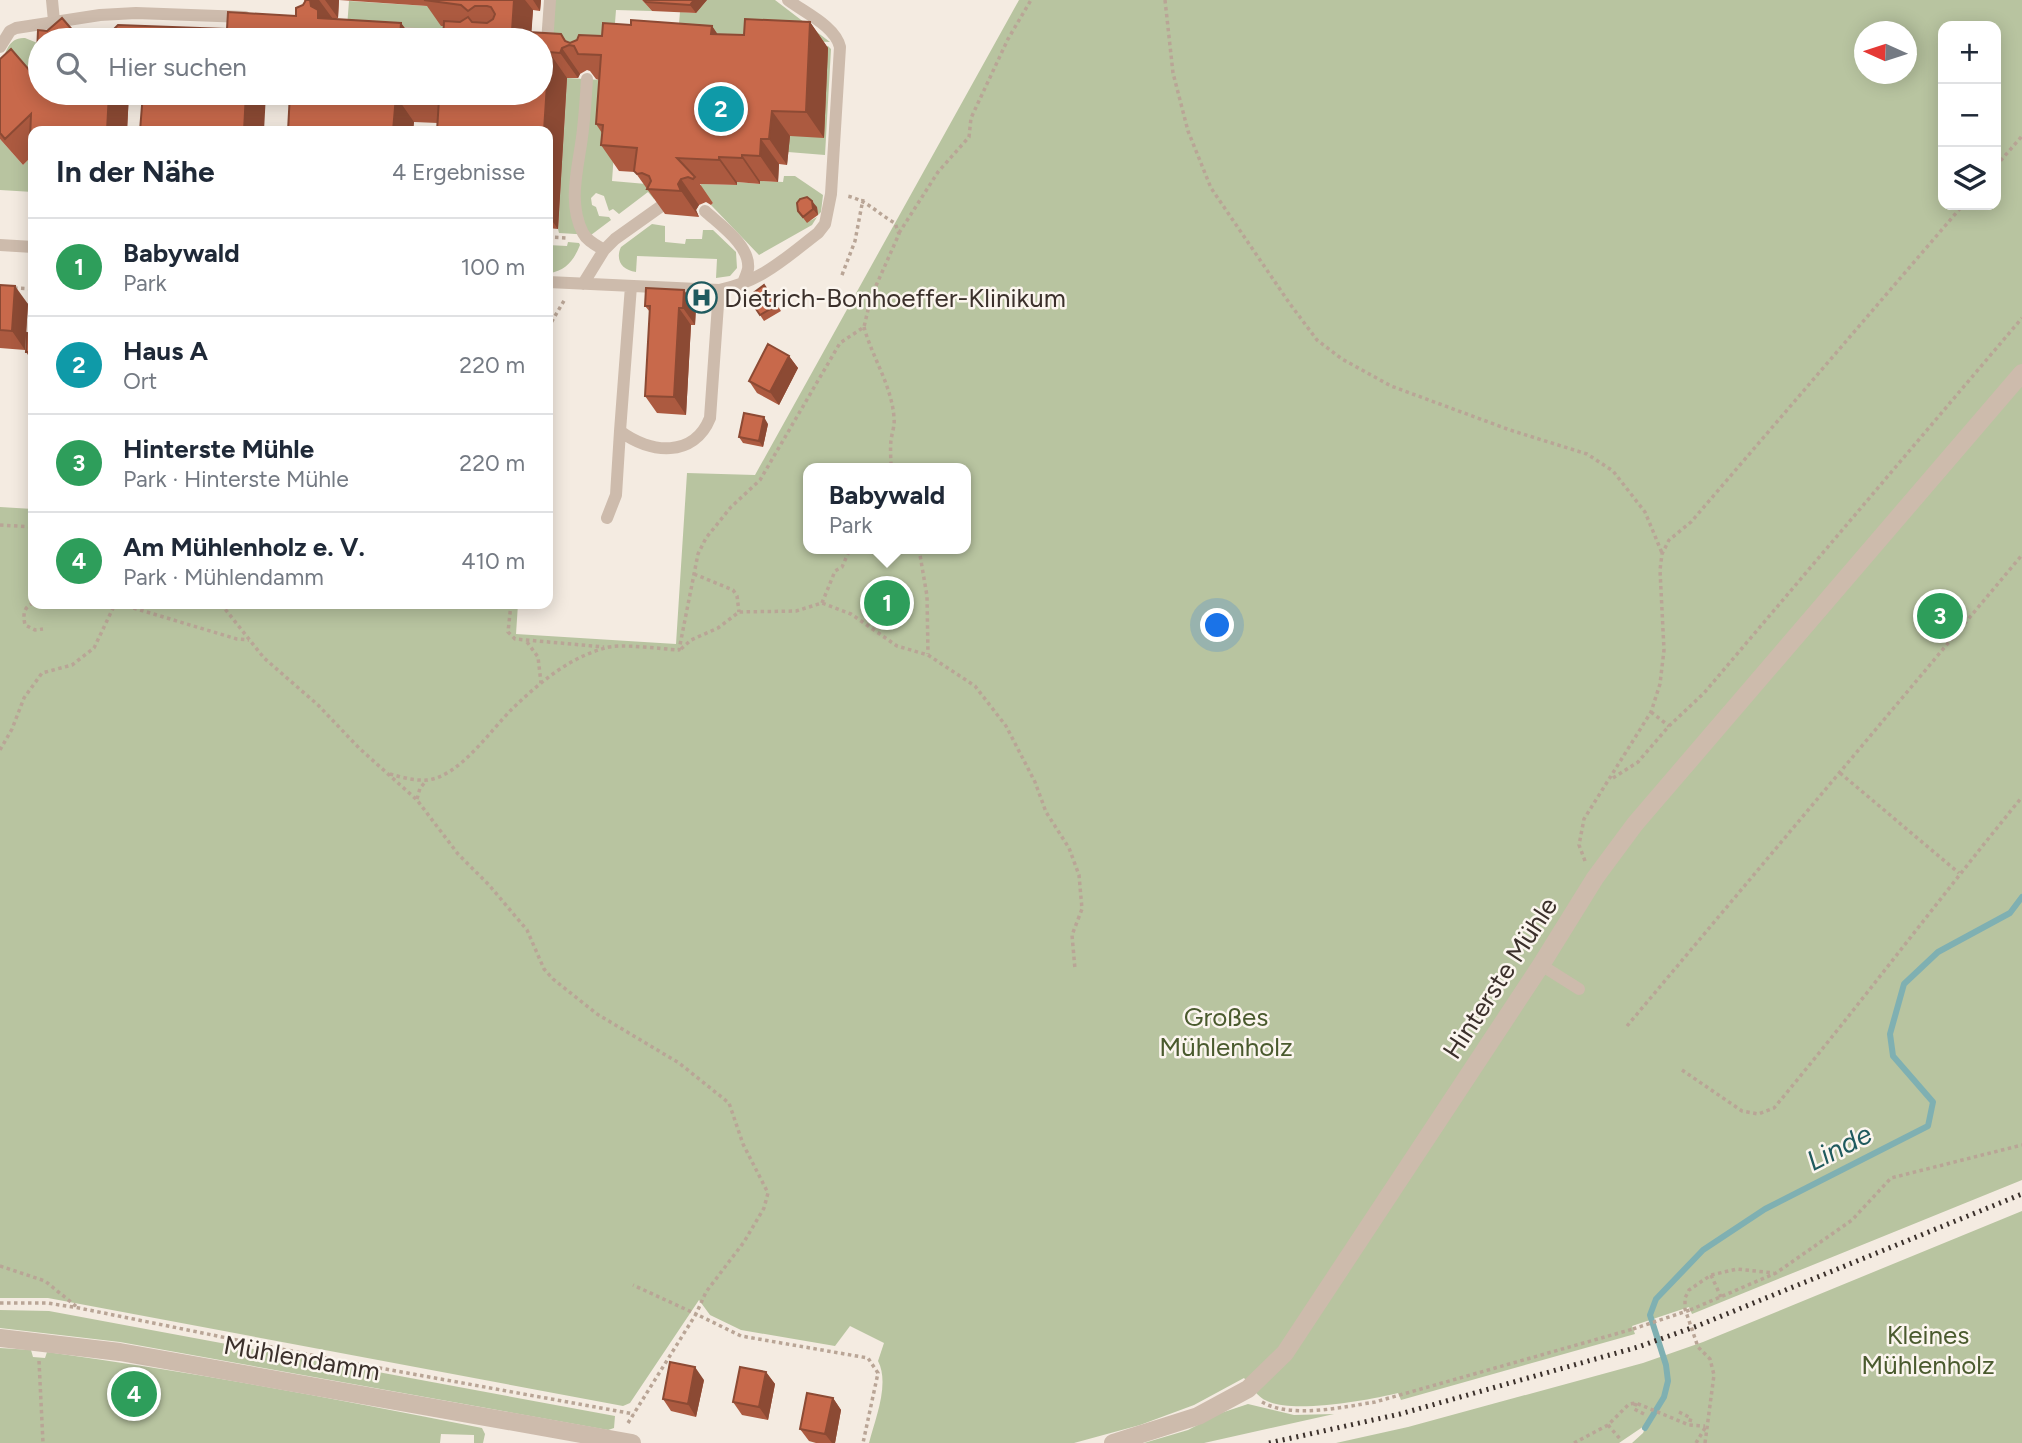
<!DOCTYPE html>
<html lang="de">
<head>
<meta charset="utf-8">
<style>
	:root { --surface:#fff; --page:#f2f2f3; --text:#1f2937; --muted:#747a83; --line:#e0e1e3; --accent:#1f5a5e }
	body { margin:0; font-family:Figtree,sans-serif; background:var(--page); color:var(--text) }
	.controls { position:absolute; right:21px; top:21px; display:grid; overflow:hidden; border-radius:14px; box-shadow:0 4px 18px #0003 }
	.controls button { width:63px; height:63px; display:grid; place-items:center; padding:0; border:0; border-bottom:2px solid var(--line); background:var(--surface); color:var(--text); font:35px sans-serif }
	.compass { position:absolute; left:1854px; top:21px; width:63px; height:63px; border-radius:50%; background:var(--surface); box-shadow:0 4px 18px #0003; rotate:273deg }
	.you { position:absolute; left:1218px; top:626px; width:24px; height:24px; margin:-18px; border:5px solid #fff; border-radius:50%; background:#1a73e8; box-shadow:0 0 0 10px #1a73e833 }
	.badge { display:grid; place-items:center; width:46px; height:46px; border-radius:50%; background:var(--accent); color:#fff; font-size:23px; font-weight:700 }
	.pin { position:absolute; translate:-50% -50%; border:4px solid #fff; box-shadow:0 2px 7px #0006 }
	.popup { position:absolute; left:803px; top:463px; width:168px; height:91px; box-sizing:border-box; display:grid; place-content:center; border-radius:14px; background:var(--surface); filter:drop-shadow(0 2px 5px #0005); font-size:23px; white-space:nowrap; color:var(--muted) }
	.popup b { font-size:26px; color:var(--text) }
	.popup::after { content:''; position:absolute; left:50%; top:100%; margin-left:-14px; border:14px solid transparent; border-top-color:var(--surface) }
	.list { margin:0; padding:0; list-style:none }
	h2 { display:flex; justify-content:space-between; align-items:center; height:91px; margin:0; padding:0 28px; font-size:30px }
	h2 small { font-size:23px; font-weight:400; color:var(--muted) }
	.list li { display:grid; grid-template-columns:46px 1fr auto; gap:21px; align-items:center; box-sizing:border-box; height:98px; padding:0 28px; border-top:2px solid var(--line) }
	.list b { display:block; font-size:26px; white-space:nowrap }
	.list p { margin:0; font-size:23px; white-space:nowrap; color:var(--muted) }
	.list em { font-size:23px; font-style:normal; color:var(--muted) }
	.icon { flex:none; width:38px; height:38px; fill:none; stroke:currentColor; stroke-width:2; stroke-linecap:round; stroke-linejoin:round }
	.map { position:relative; flex:none; width:2022px; height:1443px; overflow:hidden }
	.search { position:absolute; background:var(--surface); box-shadow:0 4px 18px #0003; left:28px; top:28px; width:525px; height:77px; display:flex; align-items:center; gap:18px; box-sizing:border-box; padding:0 24px; border-radius:38px; color:var(--muted); font-size:26px }
	.panel { position:absolute; background:var(--surface); box-shadow:0 4px 18px #0003; left:28px; top:126px; width:525px; height:483px; border-radius:14px }
	.map>svg:first-child { display:block }
</style>
</head>
<body>
<div class="map">
<svg width="2022" height="1443" viewBox="0 0 2022 1443">
	<rect width="100%" height="100%" fill="#f4ebe1"/>
	<path fill="#b8c4a0" fill-rule="evenodd" d="M554 0H642L652 11 616 10 612 61 541 40 551 34Z
		M707 0H775L830 42 807 41 677 48 680 12 696 13Z
		M1019 0H2022V1180L1692 1314 1689 1307 1632 1326 1635 1334 1401 1400 1398 1393C1370 1400 1292 1414 1267 1401 1257 1397 1251 1386 1244 1378L1194 1405 1140 1425 1074 1443H869C875 1419 890 1384 878 1361L884 1343 850 1326 835 1346 741 1330 710 1315 699 1300 630 1403 623 1406 48 1298H0V507L33 509V604H518L516 634 676 644 687 473 755 475ZM1943 26H1996V205H1943ZM1864 32H1906V74H1864ZM808 468H966V549H808Z
		M349 1 442 7 464 28 346 40Z
		M25 38 40 44V88L0 66C6 53 8 37 25 38Z
		M808 45 828 46 831 49 825 155 788 152 789 136Z
		M567 78 619 81 612 181 669 186 654 199 648 192 619 214 613 209 609 211 604 196 596 193 591 198 592 205 596 207 599 216 609 217 611 220 591 235 559 233 558 229Z
		M0 139 23 165 33 155V192L0 190Z
		M784 176H795L823 195 821 212 818 215 817 207 810 221 817 217 812 225 759 255 711 205 713 203 701 189V184L736 185 737 182 760 184V181L783 182Z
		M652 224 665 226V242L685 244 686 239H702L703 230H713L736 252 737 268 730 276 716 278 717 259 637 256 636 272C622 270 615 260 621 247Z
		M568 242 579 243 580 245C574 260 566 271 549 273L548 245 567 246Z
		M2022 1211V1443H1632L1643 1433 1647 1424 1619 1443H1336L1408 1427 1643 1363 1703 1342Z
		M0 1310 49 1311 615 1416 614 1428 608 1430 120 1342 0 1328Z
		M0 1348 31 1350 33 1357 45 1358 47 1352C193 1372 338 1399 482 1428L485 1434 483 1443H474V1435L441 1434 440 1443H0Z
		M1248 1404 1294 1415 1334 1414 1204 1443H1144L1188 1430 1221 1413Z"/>
	<g fill="none" stroke-linecap="round" stroke-linejoin="round">
		<path stroke="#7fb0b2" stroke-width="6" d="M1645 1428 1664 1397 1668 1381 1666 1365 1650 1315 1656 1299 1703 1250 1765 1209 1928 1126 1933 1102 1893 1056 1890 1034 1904 984 1938 952 2010 913 2022 897"/>
		<path stroke="#b9a596" stroke-width="3.5" stroke-dasharray="3.5 3.5" stroke-linecap="butt" d="M1165 0 1173 73 1188 131 1211 188 1290 304 1317 340 1342 359 1391 386 1510 430 1587 454 1613 471 1645 512 1662 553
			M1996 166 2022 136
			M899 233 938 172 969 137 971 118 1008 39 1031 0
			M548 237 567 238
			M842 275 855 241 863 199
			M14 288 33 289
			M864 327C872 357 892 386 894 418 895 425 892 433 891 440 890 449 891 459 891 468
			M548 328 565 299
			M0 525 33 527
			M919 549 927 596 928 654
			M694 574 733 590 737 596 739 612
			M33 603C23 608 23 615 25 625L35 630 43 629
			M822 603 835 571 842 567 850 549
			M120 604 237 639 249 640
			M221 604 264 658 318 705 359 748 417 800 458 854 489 885 527 930 544 969 553 979 597 1014 679 1063 729 1103 743 1144 768 1193 764 1208 744 1242 706 1292 696 1314 633 1285
			M511 604 508 632 515 639 604 647
			M527 642 538 657 541 683
			M681 649 691 640 718 628 739 612 796 611 822 603 851 614 897 646 928 655 975 686 1006 726 1035 782 1046 812 1069 848 1079 875 1082 909 1072 935 1075 969
			M1651 712 1669 726
			M0 750 12 729 24 698 42 673 72 665 94 648 115 604
			M1840 773 1959 873
			M390 774C401 777 414 781 427 780 459 777 490 731 512 709 538 684 568 658 605 648 620 643 661 649 679 650L698 554 706 538 731 507 760 480 840 343 864 327 871 297 899 234 895 223C878 214 867 200 847 196
			M1613 778 1638 762 1669 726 1704 693 2022 318
			M417 799 420 788 427 780
			M1585 861 1579 845 1584 819 1651 712 1660 684 1664 650 1660 570 1662 554 1669 540 1691 522 1963 205
			M1627 1026 2022 555
			M1682 1070 1742 1111 1758 1114 1774 1108C1859 1006 1938 900 2022 797
			M0 1266 45 1281 77 1307
			M1711 1275 1721 1297
			M0 1303H47L79 1308 341 1361 634 1414
			M1690 1310 1776 1273 1852 1220 1891 1178 2022 1145
			M39 1361 43 1443
			M1262 1402C1292 1419 1343 1407 1375 1402L1633 1329
			M1636 1403 1634 1409 1646 1415
			M1679 1412 1691 1418 1689 1425
			M628 1423 696 1314 741 1336 868 1358 878 1373 863 1443
			M1608 1425 1621 1440
			M1574 1443 1608 1425 1629 1404 1636 1403 1689 1425 1705 1426
			M1696 1443 1705 1428
			M1705 1443 1714 1375 1710 1359 1698 1347 1685 1309V1298L1689 1290 1711 1275 1737 1269 1774 1273"/>
		<path stroke="#cdbbac" stroke-width="12" d="M52 0 54 21
			M391 32 460 37
			M547 43 550 0
			M0 47 10 31 16 28 100 15 136 13 245 17
			M587 79C586 95 585 112 583 129 580 162 566 201 583 233 587 241 596 245 604 250
			M705 211C720 225 751 246 748 269 747 274 744 280 742 285
			M0 245 33 247
			M548 282 719 290C762 281 784 259 818 233L825 224 831 194 840 47C835 26 805 13 788 0
			M583 284 604 250 615 239 660 207
			M631 286 620 431C650 454 694 458 710 418L719 290
			M607 518 616 495 620 431
			M1541 965 1579 989"/>
		<path stroke="#cdbbac" stroke-width="18" d="M0 1338 120 1352 632 1443
			M1113 1443 1198 1416 1248 1389 1285 1353 1541 965 1595 878 1635 824 2022 373"/>
		<path stroke="#3b302b" stroke-width="5" stroke-dasharray="2 5" stroke-linecap="butt" d="M1269 1443 1400 1414 1638 1347 1697 1326 2022 1194"/>
		<path stroke="#b9a596" stroke-width="3.5" stroke-dasharray="3.5 3.5" stroke-linecap="butt" d="M1633 1329 1690 1310"/>
	</g>
	<path fill="#ac5a40" fill-rule="evenodd" d="M304 0H541L540 11 533 10 531 32 561 34 567 42 570 43 577 40 579 35 602 36 603 23 631 25V20L712 26 717 34 744 35 745 19 810 22 828 48 824 138 790 136 787 165 779 164 778 182 760 181V184L737 182V185L700 184 713 203 711 205 706 202 699 205 696 210 699 217 665 214 635 172 619 171 601 145 602 133 596 124 599 80 596 79 590 71 587 70 580 74 578 78H567L558 229 548 228V131H437L438 123 414 122 413 131H288L290 93H541V40H40V93H129L127 131H33V170L29 163V159L23 165 0 139V59L11 49 36 78 38 30 47 31 62 18 74 32 108 35 118 25 227 29 228 12 296 16V8L303 5 305 2ZM339 0 427 6 441 26H444L443 39 411 36 401 23 336 19 338 18Z
		M642 0H707L696 13 652 11Z
		M817 207 818 215 807 223 798 211Z
		M0 285 28 304 25 350 0 348Z
		M764 285 781 311 764 321 748 297Z
		M645 306 696 307 695 325H691L686 415 657 413 645 396 650 312Z
		M33 334V358H30L26 352Z
		M789 356 798 368 779 405 757 393 749 381Z
		M768 424 763 447 743 443 739 437Z
		M766 1372 775 1384 768 1420 742 1415 733 1402Z
		M704 1380 696 1417 671 1411 663 1399Z
		M833 1398 841 1410 835 1443H816L809 1441 800 1429Z"/>
	<path fill="#8c4a34" d="M310 0H319L333 19 318 18 311 6Z
		M325 0H339L338 18Z
		M514 0H525L533 10 531 40 512 31Z
		M533 0H541L540 11Z
		M694 0H707L696 13 690 5Z
		M810 22 828 48 824 138 806 112Z
		M401 23 413 40 400 36Z
		M712 26 730 52 711 34Z
		M562 48 580 74 578 78 560 53Z
		M549 52 567 78 558 229 548 215V131H544Z
		M109 93H129L127 131H107Z
		M246 93H266L264 131H244Z
		M396 96 414 122 413 131H393Z
		M772 111 790 136 787 165 769 139Z
		M761 139 779 164 778 182 760 156Z
		M742 155 760 181V184L742 158Z
		M719 157 737 182V185L719 160Z
		M681 179 699 205 696 210 699 217 681 191 678 184Z
		M812 201 817 207 818 215 813 209Z
		M15 286 28 304 25 350 12 331Z
		M684 290 696 307 695 325 683 308Z
		M679 308 691 325 686 415 674 397Z
		M789 356 798 368 779 405 770 392Z
		M764 417 768 424 763 447 759 441Z
		M695 1367 704 1380 696 1417 688 1404Z
		M766 1372 775 1384 768 1420 759 1407Z
		M833 1398 841 1410 835 1443H832L825 1434Z"/>
	<path fill="#c8694b" stroke="#8c4a34" stroke-width="2" d="M306 0H310L311 6 318 10V18L401 23 400 36 443 39 444 21 460 22 468 17 472 22 487 23 493 19 495 14 491 7 487 6H475L468 11 461 5 424 0H514L512 31 561 34 565 41 570 43 577 40 579 35 602 36 603 23 631 25V20L712 26 711 34 744 35 745 19 810 22 806 112 772 111 769 139H761L760 156 742 155V158L719 157V160L677 158 695 177 693 179 688 177 681 179 678 184 681 191 647 189 651 181 649 176 642 173 637 174 634 171 637 148 601 145 603 125 596 124 601 55 578 54 574 46 569 45 562 48 560 53 549 52 544 131H437L439 99 396 96 393 131H288L290 93H541V40H146V37L142 40H40V93H109L107 131H33V163H29L31 114 5 139 0 133V59L11 49 36 78 38 30 47 31 62 18 74 32 108 35 118 25 227 29 228 12 296 16V8L303 5Z
		M644 0H694L690 5 646 2Z
		M143 93H246L244 131H140Z
		M807 197 812 201 813 209 803 217 798 211 797 203 800 199Z
		M0 285 15 286 12 331 0 330Z
		M764 285 777 305 760 315 748 297Z
		M646 288 684 290 683 308H679L674 397 645 396 650 306H645Z
		M27 333 33 334V352H26Z
		M768 344 789 356 770 392 749 381Z
		M744 413 764 417 759 441 739 437Z
		M670 1362 695 1367 688 1404 663 1399Z
		M740 1367 766 1372 759 1407 733 1402Z
		M807 1393 833 1398 825 1434 800 1429Z"/>
	<defs>
		<symbol id="hospital-ring" viewBox="-11 -11 22 22"><circle r="9.5" fill="#fbf5ee" stroke="#1f5a5e" stroke-width="1.5"/><path d="M-5-5h3v3.5h4V-5h3V5h-3V1.5h-4V5h-3Z" fill="#1f5a5e"/></symbol>
	</defs>
	<g fill-rule="evenodd">
		<use href="#hospital-ring" x="684" y="280" width="35" height="35"/>
	</g>
	<g text-anchor="middle" stroke-width="5" stroke-linejoin="round" paint-order="stroke">
		<g font-size="26" fill="#3b302b" stroke="#fbf5ee" text-anchor="start">
			<text x="724" y="307">Dietrich-Bonhoeffer-Klinikum</text>
		</g>
		<g font-size="26" fill="#3b302b" stroke="#fbf5ee">
			<text transform="translate(1500 978) rotate(-57)" y="9">Hinterste Mühle</text>
			<text transform="translate(302 1358) rotate(10)" y="9">Mühlendamm</text>
		</g>
		<g font-size="26" fill="#4a5a2e" stroke="#fbf5ee">
			<text x="1226" y="1026">Großes<tspan x="1226" dy="30">Mühlenholz</tspan></text>
			<text x="1928" y="1344">Kleines<tspan x="1928" dy="30">Mühlenholz</tspan></text>
		</g>
		<g font-size="28" font-style="italic" fill="#1f5a5e" stroke="#fbf5ee">
			<text transform="translate(1839 1147) rotate(-27)" y="10">Linde</text>
		</g>
	</g>
</svg>
<div class="controls">
<button>+</button>
<button>−</button>
<button><svg class="icon" aria-label="layers" viewBox="0 0 24 24"><path d="M12 4l9 5-9 5-9-5zM3 14l9 5 9-5"/></svg></button>
</div>
<svg class="compass" viewBox="-18 -18 36 36"><path d="M0-13l5 13h-10z" fill="#e53935"/><path d="M0 13l5-13h-10z" fill="#747a83"/></svg>
<div class="you"></div>
<div class="pin badge" style="left:887px;top:603px;background:#2e9e5b">1</div>
<div class="popup"><b>Babywald</b>Park</div>
<div class="pin badge" style="left:721px;top:109px;background:#0f9aa8">2</div>
<div class="pin badge" style="left:1940px;top:616px;background:#2e9e5b">3</div>
<div class="pin badge" style="left:134px;top:1394px;background:#2e9e5b">4</div>
<div class="search"><svg class="icon" aria-label="search" viewBox="0 0 24 24"><circle cx="10" cy="10" r="6"/><path d="M15 15l6 6"/></svg>Hier suchen</div>
<section class="panel">
<h2>In der Nähe<small>4 Ergebnisse</small></h2>
<ul class="list">
<li><span class="badge" style="background:#2e9e5b">1</span><div><b>Babywald</b><p>Park</p></div><em>100 m</em></li>
<li><span class="badge" style="background:#0f9aa8">2</span><div><b>Haus A</b><p>Ort</p></div><em>220 m</em></li>
<li><span class="badge" style="background:#2e9e5b">3</span><div><b>Hinterste Mühle</b><p>Park · Hinterste Mühle</p></div><em>220 m</em></li>
<li><span class="badge" style="background:#2e9e5b">4</span><div><b>Am Mühlenholz e. V.</b><p>Park · Mühlendamm</p></div><em>410 m</em></li>
</ul>
</section>
</div>
</body>
</html>
